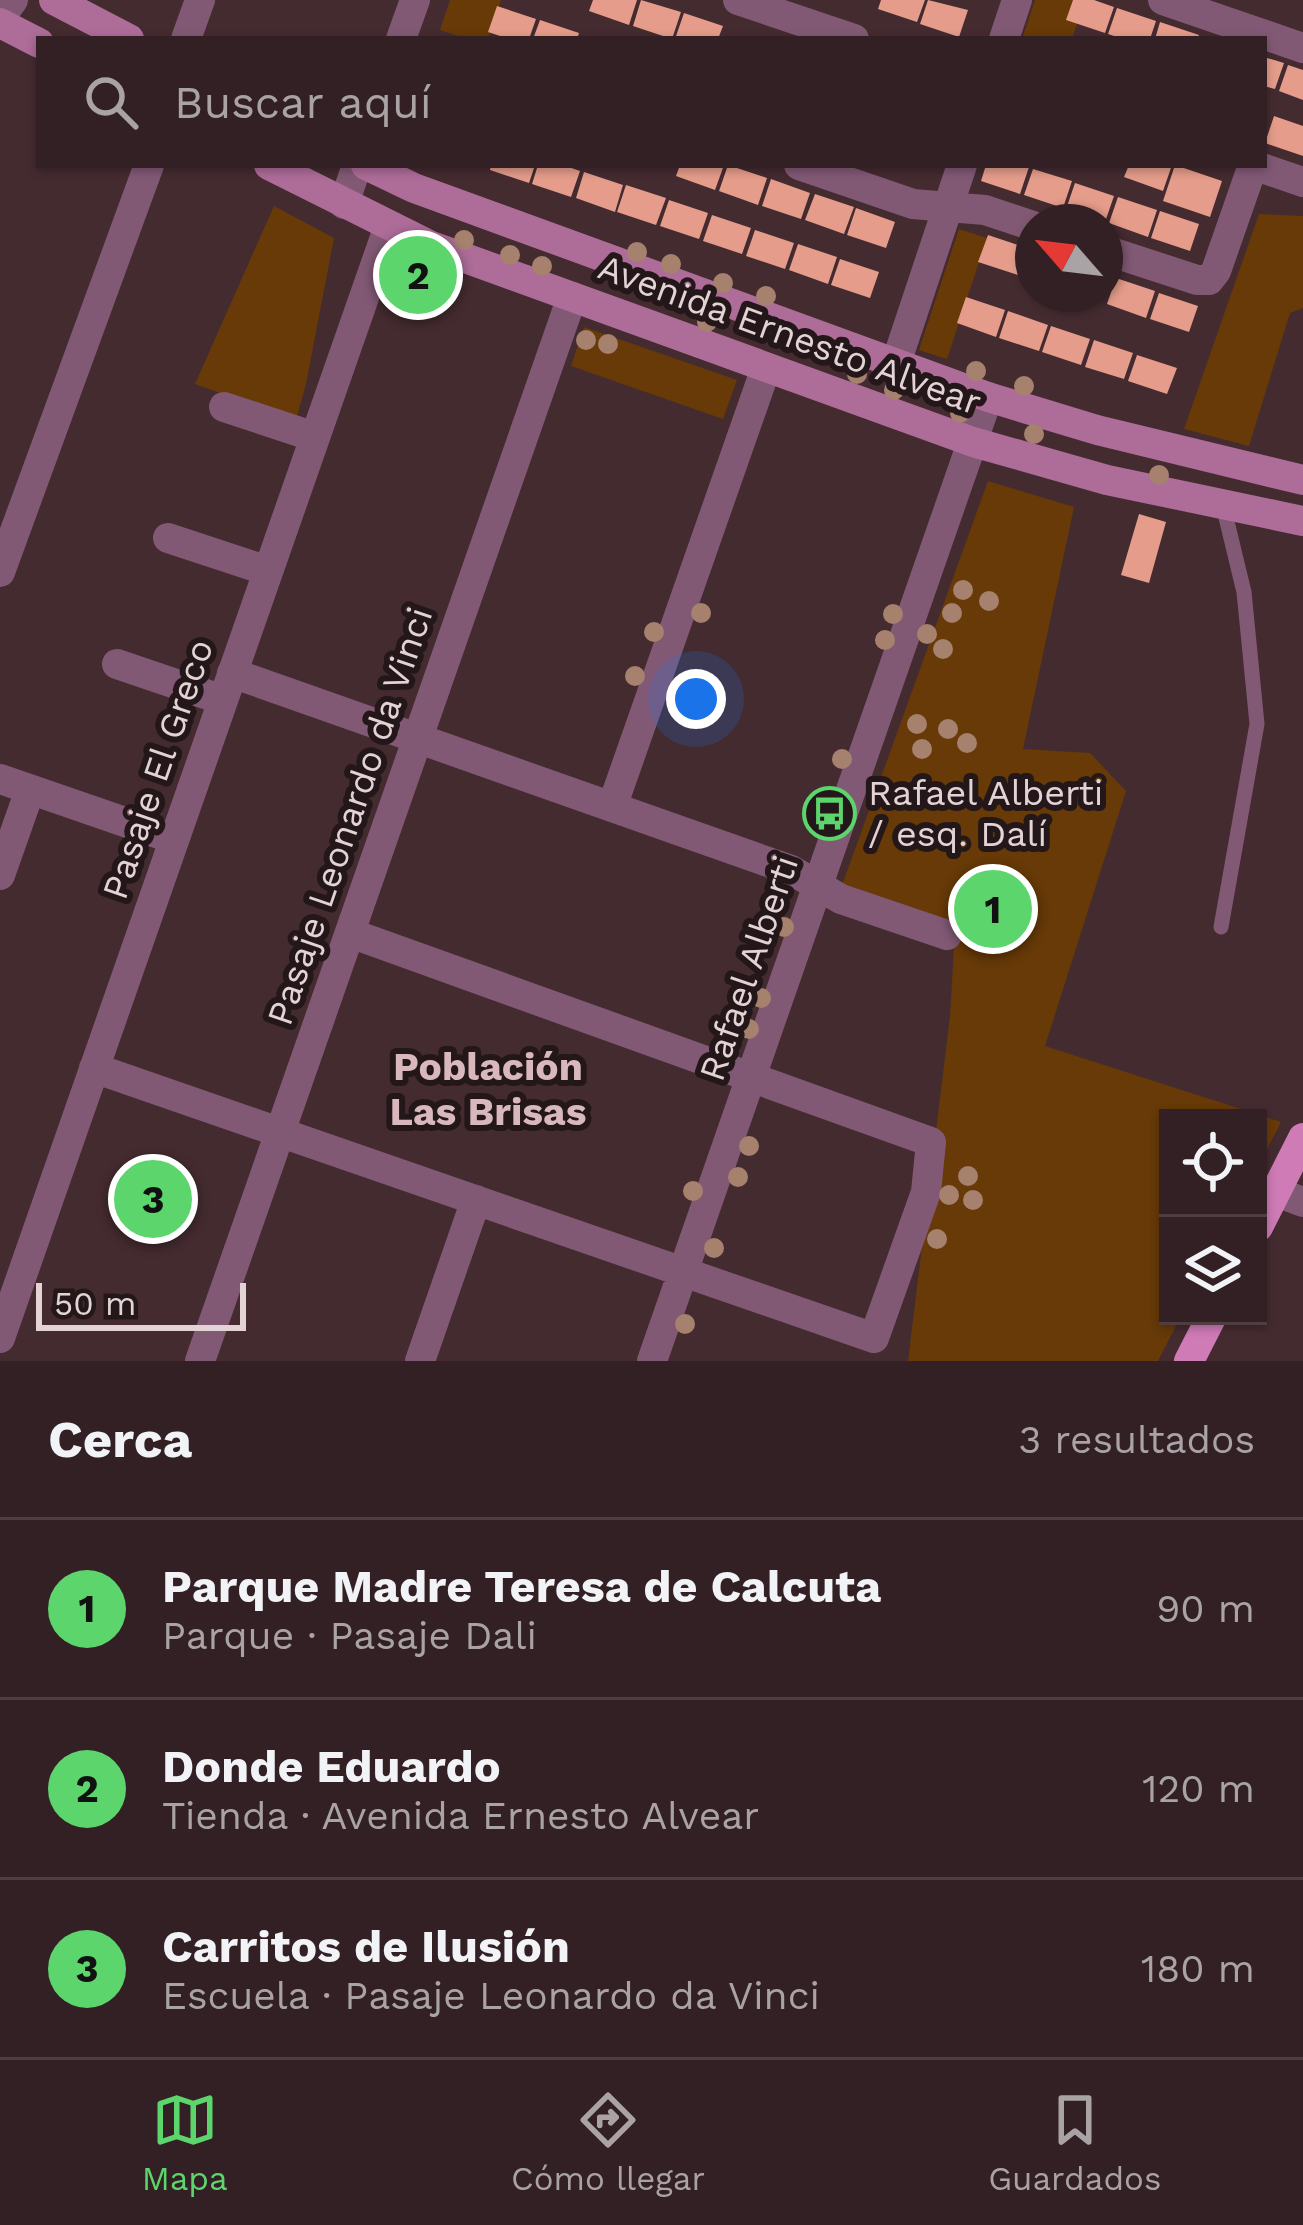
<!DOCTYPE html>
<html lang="es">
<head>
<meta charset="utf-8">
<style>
	:root { --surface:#332024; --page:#3b282c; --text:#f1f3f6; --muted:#a9a3a6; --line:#4e3e41; --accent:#5dd56d }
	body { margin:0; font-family:"Work Sans",sans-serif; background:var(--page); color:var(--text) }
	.controls { position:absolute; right:36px; bottom:36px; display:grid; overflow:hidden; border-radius:0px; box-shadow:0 3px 9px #0004 }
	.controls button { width:108px; height:108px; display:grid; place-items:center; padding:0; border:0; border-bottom:3px solid var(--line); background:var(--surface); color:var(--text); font:60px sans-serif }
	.compass { position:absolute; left:1015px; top:204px; width:108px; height:108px; border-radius:50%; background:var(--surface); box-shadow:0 3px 9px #0004; rotate:298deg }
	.scale { position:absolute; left:36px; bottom:30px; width:210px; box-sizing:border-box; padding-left:12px; border:6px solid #e3d3d5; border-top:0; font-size:33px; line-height:42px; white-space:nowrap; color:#e3d3d5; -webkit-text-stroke:9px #231719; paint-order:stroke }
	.you { position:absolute; left:696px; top:699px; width:42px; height:42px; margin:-30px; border:9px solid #fff; border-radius:50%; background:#1a73e8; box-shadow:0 0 0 18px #1a73e833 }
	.badge { display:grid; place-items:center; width:78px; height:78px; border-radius:50%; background:var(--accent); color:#111; font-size:39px; font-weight:700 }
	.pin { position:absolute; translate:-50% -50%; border:6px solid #fff; box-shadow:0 3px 12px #0006 }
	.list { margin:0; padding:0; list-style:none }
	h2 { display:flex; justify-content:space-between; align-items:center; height:156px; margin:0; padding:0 48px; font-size:51px }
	h2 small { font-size:39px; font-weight:400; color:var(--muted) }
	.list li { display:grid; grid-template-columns:78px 1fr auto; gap:36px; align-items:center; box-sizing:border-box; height:180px; padding:0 48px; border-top:3px solid var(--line) }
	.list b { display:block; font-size:45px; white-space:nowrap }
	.list p { margin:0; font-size:39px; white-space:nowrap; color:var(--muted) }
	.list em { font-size:39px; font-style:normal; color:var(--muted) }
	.icon { flex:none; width:66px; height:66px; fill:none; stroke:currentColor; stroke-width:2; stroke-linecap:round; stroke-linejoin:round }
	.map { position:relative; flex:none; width:1303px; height:1361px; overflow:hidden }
	.search { position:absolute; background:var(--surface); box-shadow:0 3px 9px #0004; left:36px; right:36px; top:36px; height:132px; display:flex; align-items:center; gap:30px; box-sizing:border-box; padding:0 42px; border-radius:0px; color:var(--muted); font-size:45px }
	.sheet { height:696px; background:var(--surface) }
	nav { display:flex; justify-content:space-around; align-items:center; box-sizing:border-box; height:168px; border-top:3px solid var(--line); background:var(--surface); font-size:33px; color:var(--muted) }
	nav a { display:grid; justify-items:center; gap:6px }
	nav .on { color:var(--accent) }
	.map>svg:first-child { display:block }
</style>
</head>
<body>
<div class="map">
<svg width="1303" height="1361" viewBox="0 0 1303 1361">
	<rect width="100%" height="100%" fill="#442b30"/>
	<path fill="#673a07" d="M450 0H501L488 39H467L440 30Z
		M1035 0H1085L1072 39H1022Z
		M274 206 334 238 306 384 296 420 195 384Z
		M1259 214 1303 216V308L1290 313 1249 446 1184 429Z
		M959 229 987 238 947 359 919 350Z
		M584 327 737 380 723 419 571 366Z
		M988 481 1074 507 1023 749 1090 753 1126 791 1045 1046 1281 1122 1258 1167V1118H1168V1316H1181L1158 1361H908L950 1016 955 930 841 888Z"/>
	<path fill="#e59c8a" d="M593 0H637L629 25 589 11Z
		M641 0 681 12 672 39 633 26Z
		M881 0H925L917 22 878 9Z
		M928 0 968 10 959 37 920 24Z
		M1073 0H1094L1114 7 1105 33 1066 20Z
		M497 6 536 19 529 39H509L488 32Z
		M1117 8 1156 21 1150 39H1123L1108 34Z
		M684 13 723 26 718 39H675Z
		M540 20 579 33 577 39H533Z
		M1160 22 1199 35 1198 39H1155Z
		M1264 57 1284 63 1275 89 1264 86Z
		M1288 65 1303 70V100L1279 91Z
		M1274 116 1303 126V156L1265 143Z
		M491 165H535L529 183 490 170Z
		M538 165H563L580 171 571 197 532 184Z
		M680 165H724L715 190 676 176Z
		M728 165 767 178 758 205 719 191Z
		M986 165 1029 167 1020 194 981 181Z
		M1129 165H1172L1163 191 1124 177Z
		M1175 165 1222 181 1210 217 1163 201Z
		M1033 169 1072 181 1063 208 1024 195Z
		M584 172 623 185 615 212 576 198Z
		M771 179 810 193 801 219 762 206Z
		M1075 183 1114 196 1105 222 1066 209Z
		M626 185 666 198 656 225 617 212Z
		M815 194 854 207 844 234 805 220Z
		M1118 197 1157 210 1148 237 1109 223Z
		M669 200 708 213 699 239 660 226Z
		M856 208 895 222 886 248 847 235Z
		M1160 211 1199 224 1190 251 1151 238Z
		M712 215 751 228 742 254 703 241Z
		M755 230 794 243 785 269 746 256Z
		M988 235 1027 248 1018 275 978 262Z
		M798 244 837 257 828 284 789 270Z
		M840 259 879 272 870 298 831 285Z
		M1116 278 1155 291 1146 318 1107 304Z
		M1159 293 1198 306 1189 332 1150 319Z
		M966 297 1005 310 996 337 957 323Z
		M1008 311 1048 325 1039 351 999 338Z
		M1051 326 1090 339 1081 365 1042 352Z
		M1094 340 1133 353 1124 379 1085 367Z
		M1137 355 1177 368 1167 394 1128 381Z
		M1139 514 1166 522 1149 583 1121 575Z"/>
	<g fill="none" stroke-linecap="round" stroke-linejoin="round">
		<path stroke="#825975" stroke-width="15" d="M1221 927 1257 724 1244 592 1223 505"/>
		<path stroke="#825975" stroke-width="30" d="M738 0 854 39
			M1163 0 1303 48
			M0 18 13 0
			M186 39 200 0
			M401 39 415 0
			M1004 39 1017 0
			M799 165 913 204 985 210 1033 226
			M344 204 357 165
			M1105 250 1197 280H1209L1216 271 1253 165 1303 182
			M896 363 962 165
			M224 407 315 437
			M168 538 268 571
			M0 572 149 165
			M117 664 223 700
			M232 673 791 870 841 899 947 935
			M0 779 174 839
			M612 807 766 368
			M0 875 30 790
			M94 1068 874 1338 926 1192 931 1142 350 933
			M1276 1192 1303 1202
			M0 1338 389 226
			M200 1361 572 297
			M420 1361 476 1200
			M652 1361 988 397"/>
		<path stroke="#ae6c99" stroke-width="30" d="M54 0 129 39
			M0 23 39 43
			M269 165 429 245 973 442 1107 480 1303 521
			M366 165 414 188 988 397 1097 430 1303 480"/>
		<path stroke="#cf7bb6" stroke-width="30" d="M1258 1227 1303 1138
			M1189 1361 1212 1316"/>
	</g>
	<g fill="#a5816e">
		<circle cx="464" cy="240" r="10"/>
		<circle cx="637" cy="252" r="10"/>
		<circle cx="510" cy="255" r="10"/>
		<circle cx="671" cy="264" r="10"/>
		<circle cx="542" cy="266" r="10"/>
		<circle cx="723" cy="283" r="10"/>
		<circle cx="766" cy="296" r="10"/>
		<circle cx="707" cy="322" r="10"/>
		<circle cx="586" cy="340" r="10"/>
		<circle cx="608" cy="344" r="10"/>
		<circle cx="976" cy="371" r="10"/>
		<circle cx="857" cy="374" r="10"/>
		<circle cx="1024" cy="386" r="10"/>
		<circle cx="894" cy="390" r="10"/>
		<circle cx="960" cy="413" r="10"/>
		<circle cx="1034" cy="434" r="10"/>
		<circle cx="1159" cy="475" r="10"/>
		<circle cx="963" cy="590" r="10"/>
		<circle cx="989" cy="601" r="10"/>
		<circle cx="701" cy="613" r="10"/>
		<circle cx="952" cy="613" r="10"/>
		<circle cx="893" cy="614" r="10"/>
		<circle cx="654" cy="632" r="10"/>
		<circle cx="927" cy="634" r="10"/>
		<circle cx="885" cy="640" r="10"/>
		<circle cx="943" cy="649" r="10"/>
		<circle cx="635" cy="676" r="10"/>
		<circle cx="917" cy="724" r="10"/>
		<circle cx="948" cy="729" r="10"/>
		<circle cx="967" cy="743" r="10"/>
		<circle cx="922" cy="749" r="10"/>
		<circle cx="842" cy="759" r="10"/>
		<circle cx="784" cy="927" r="10"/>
		<circle cx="761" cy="998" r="10"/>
		<circle cx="749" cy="1029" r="10"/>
		<circle cx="749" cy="1146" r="10"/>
		<circle cx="968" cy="1176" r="10"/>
		<circle cx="738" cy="1177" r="10"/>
		<circle cx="693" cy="1191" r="10"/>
		<circle cx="949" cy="1195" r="10"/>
		<circle cx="973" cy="1200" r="10"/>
		<circle cx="937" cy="1239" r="10"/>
		<circle cx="714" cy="1248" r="10"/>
		<circle cx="685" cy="1324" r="10"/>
	</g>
	<defs>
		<symbol id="bus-ring" viewBox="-11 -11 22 22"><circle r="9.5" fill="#231719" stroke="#5dd56d" stroke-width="1.5"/><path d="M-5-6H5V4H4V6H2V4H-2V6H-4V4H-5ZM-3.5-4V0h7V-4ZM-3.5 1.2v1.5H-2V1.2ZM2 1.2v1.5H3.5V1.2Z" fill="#5dd56d"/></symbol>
	</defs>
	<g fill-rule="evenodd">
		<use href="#bus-ring" x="800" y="784" width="59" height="59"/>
	</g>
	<g text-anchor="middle" stroke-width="12" stroke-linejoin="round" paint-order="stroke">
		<g font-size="36" fill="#e3d3d5" stroke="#231719">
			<text transform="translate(790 334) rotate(20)" y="13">Avenida Ernesto Alvear</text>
			<text transform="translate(157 769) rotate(-71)" y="13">Pasaje El Greco</text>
			<text transform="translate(349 816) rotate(-71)" y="13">Pasaje Leonardo da Vinci</text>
			<text transform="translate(748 968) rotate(-71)" y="13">Rafael Alberti</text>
		</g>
		<g font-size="36" fill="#e3d3d5" stroke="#231719" text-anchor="start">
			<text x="868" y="805">Rafael Alberti<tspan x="868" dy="41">/ esq. Dalí</tspan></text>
		</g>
		<g font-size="39" font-weight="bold" fill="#d8b8bd" stroke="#231719">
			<text x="488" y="1080">Población<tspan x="488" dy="45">Las Brisas</tspan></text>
		</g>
	</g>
</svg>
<div class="controls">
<button><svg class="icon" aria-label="locate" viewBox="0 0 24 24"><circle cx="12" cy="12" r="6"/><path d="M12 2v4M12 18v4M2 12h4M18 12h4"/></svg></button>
<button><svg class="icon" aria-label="layers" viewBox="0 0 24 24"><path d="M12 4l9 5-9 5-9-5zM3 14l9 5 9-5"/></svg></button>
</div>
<svg class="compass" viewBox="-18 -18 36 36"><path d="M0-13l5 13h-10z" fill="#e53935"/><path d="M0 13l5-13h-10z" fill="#a9a3a6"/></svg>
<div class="scale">50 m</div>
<div class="you"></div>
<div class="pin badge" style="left:993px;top:909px">1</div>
<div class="pin badge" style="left:418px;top:275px">2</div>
<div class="pin badge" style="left:153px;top:1199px">3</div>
<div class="search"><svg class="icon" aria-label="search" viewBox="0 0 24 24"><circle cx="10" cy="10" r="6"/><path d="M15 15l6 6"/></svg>Buscar aquí</div>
</div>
<section class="sheet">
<h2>Cerca<small>3 resultados</small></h2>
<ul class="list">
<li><span class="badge">1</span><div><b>Parque Madre Teresa de Calcuta</b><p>Parque · Pasaje Dali</p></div><em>90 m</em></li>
<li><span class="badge">2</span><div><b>Donde Eduardo</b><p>Tienda · Avenida Ernesto Alvear</p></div><em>120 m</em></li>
<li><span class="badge">3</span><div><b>Carritos de Ilusión</b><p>Escuela · Pasaje Leonardo da Vinci</p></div><em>180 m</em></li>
</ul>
</section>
<nav>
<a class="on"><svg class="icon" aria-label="map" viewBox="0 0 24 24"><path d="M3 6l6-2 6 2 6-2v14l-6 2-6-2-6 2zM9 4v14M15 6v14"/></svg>Mapa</a>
<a><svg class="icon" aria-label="directions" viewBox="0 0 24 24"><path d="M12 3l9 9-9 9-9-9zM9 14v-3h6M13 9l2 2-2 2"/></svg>Cómo llegar</a>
<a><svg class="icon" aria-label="saved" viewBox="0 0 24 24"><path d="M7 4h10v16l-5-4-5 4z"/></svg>Guardados</a>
</nav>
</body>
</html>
